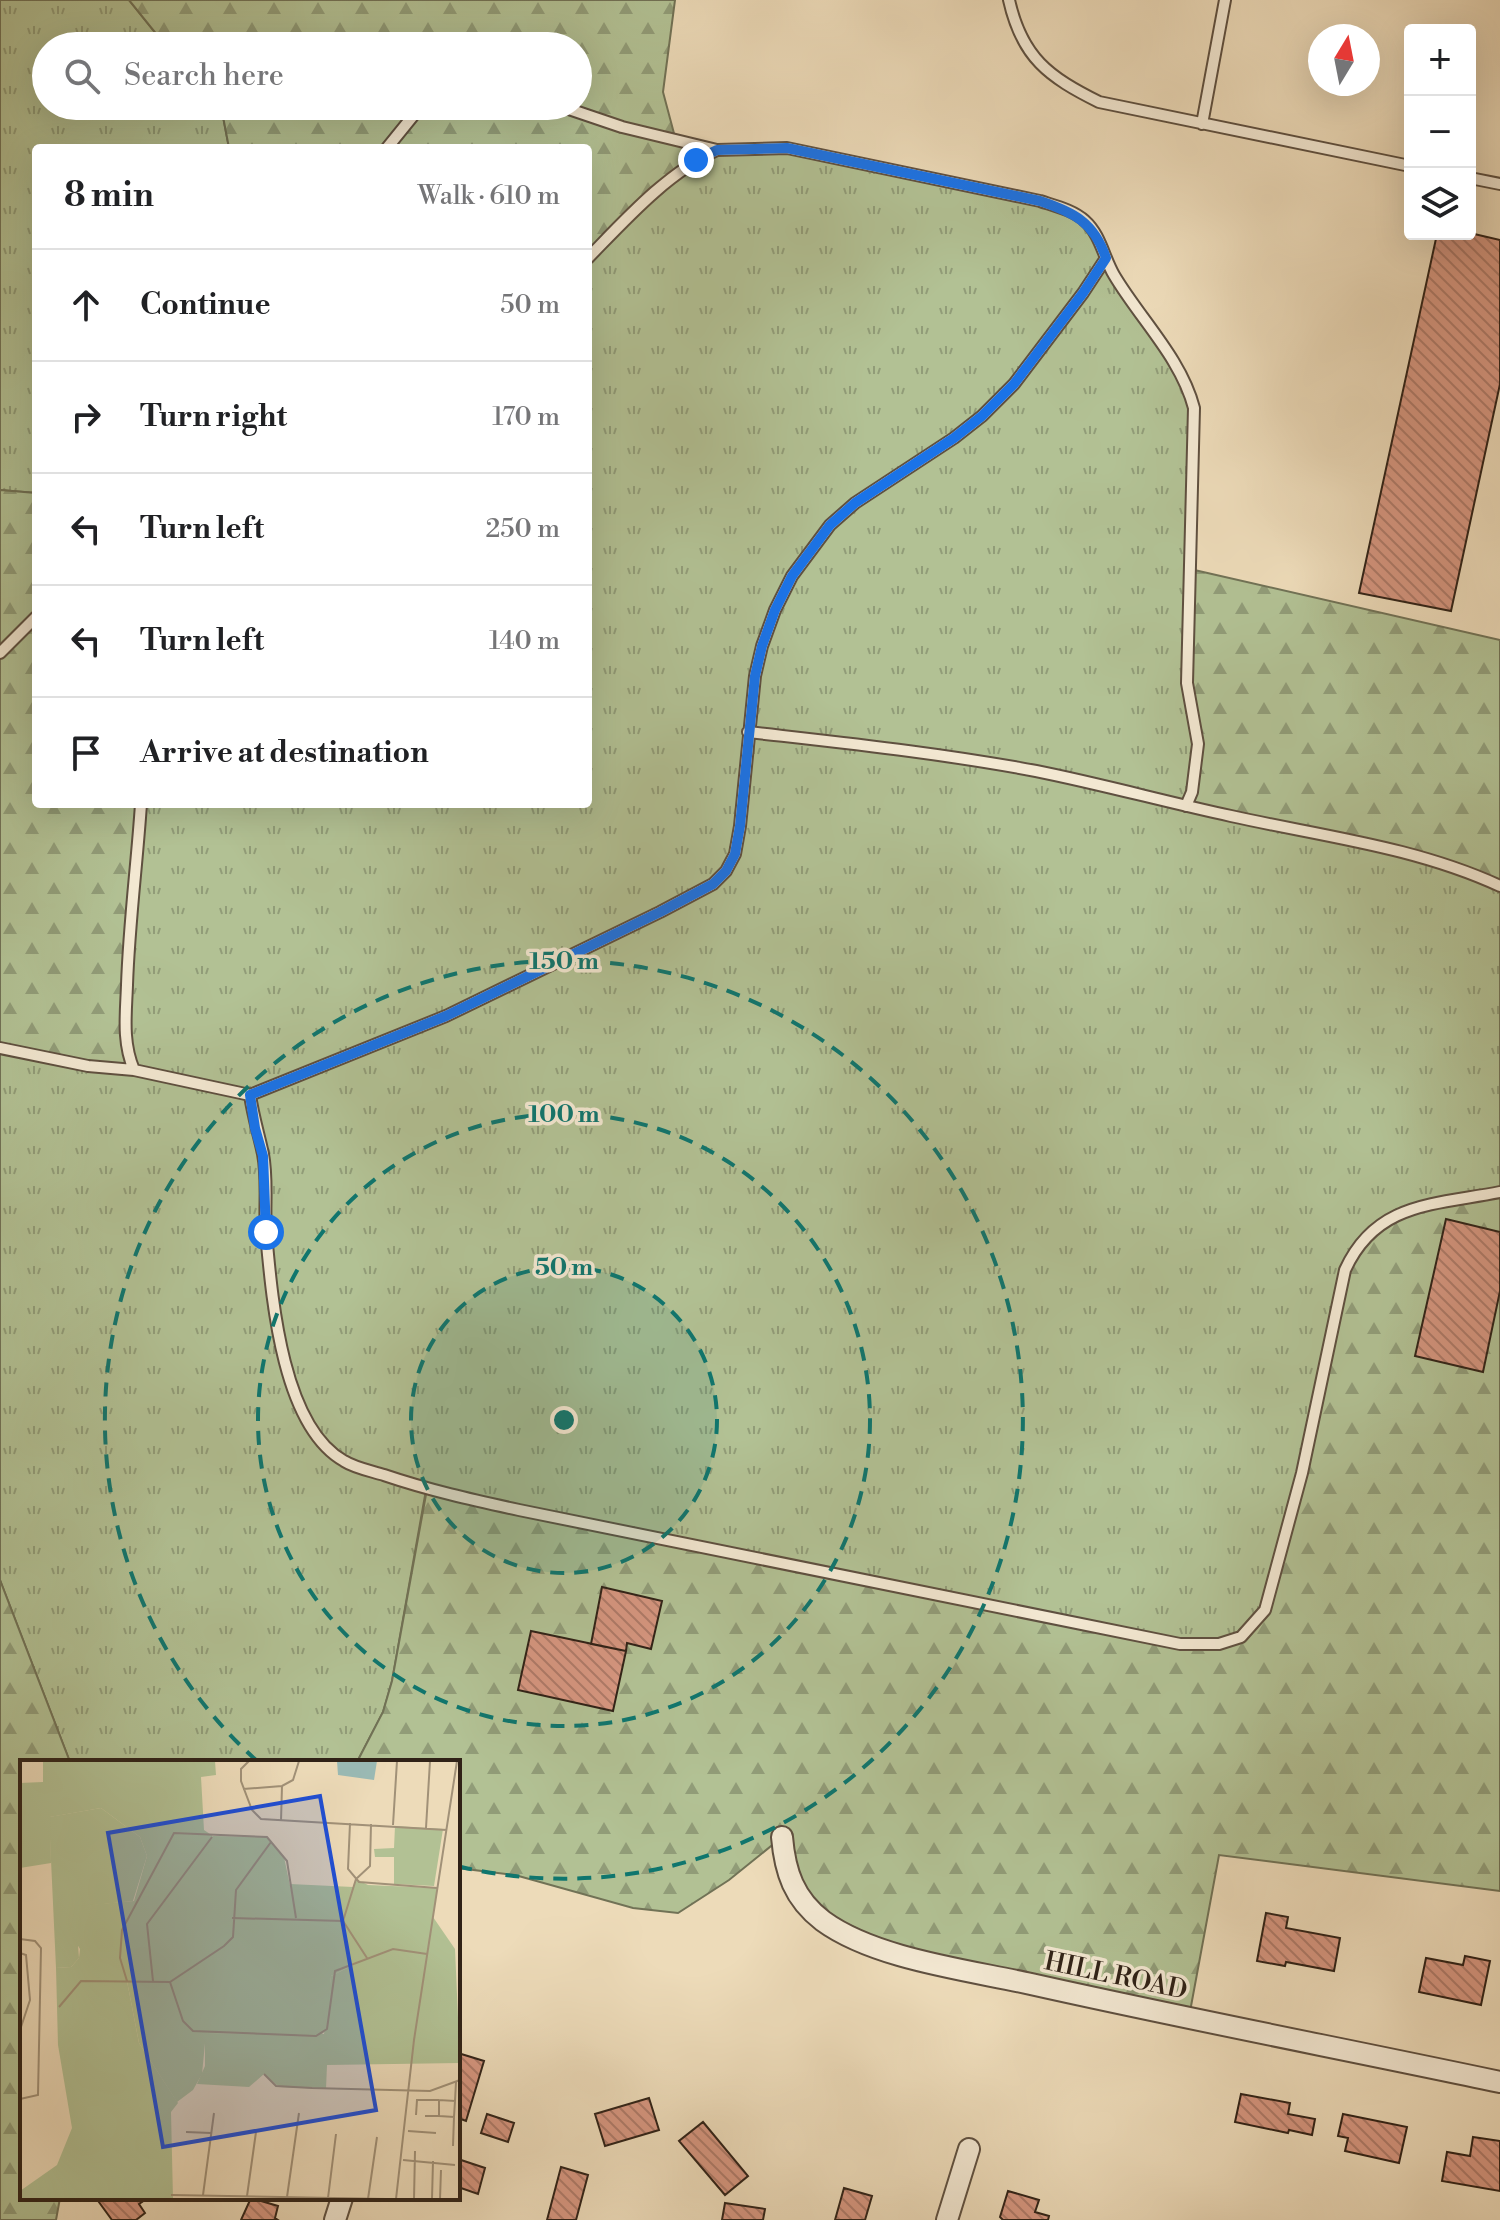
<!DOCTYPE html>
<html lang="en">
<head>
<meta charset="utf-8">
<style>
	:root { --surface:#fff; --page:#f2f2f2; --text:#202124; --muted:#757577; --line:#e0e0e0 }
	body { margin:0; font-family:"Libre Bodoni",serif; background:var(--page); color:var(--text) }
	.controls { position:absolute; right:24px; top:24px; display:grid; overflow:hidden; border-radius:8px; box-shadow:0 8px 32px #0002 }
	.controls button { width:72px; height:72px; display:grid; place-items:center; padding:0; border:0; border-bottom:2px solid var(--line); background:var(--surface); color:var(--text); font:40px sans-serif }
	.compass { position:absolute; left:1308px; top:24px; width:72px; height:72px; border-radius:50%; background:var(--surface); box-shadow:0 8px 32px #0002; rotate:10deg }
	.stop { position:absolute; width:24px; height:24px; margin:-18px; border:6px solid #1a73e8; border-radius:50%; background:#fff }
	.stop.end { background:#1a73e8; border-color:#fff; box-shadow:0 2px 8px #0008 }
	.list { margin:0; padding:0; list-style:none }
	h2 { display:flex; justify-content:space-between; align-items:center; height:104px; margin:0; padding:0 32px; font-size:34px }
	h2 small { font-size:26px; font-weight:400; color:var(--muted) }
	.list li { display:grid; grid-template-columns:52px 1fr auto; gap:24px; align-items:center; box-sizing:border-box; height:112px; padding:0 32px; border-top:2px solid var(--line) }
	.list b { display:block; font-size:30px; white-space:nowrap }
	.list em { font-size:26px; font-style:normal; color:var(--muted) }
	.icon { flex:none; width:44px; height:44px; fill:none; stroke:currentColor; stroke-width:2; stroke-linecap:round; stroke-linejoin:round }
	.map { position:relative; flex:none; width:1500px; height:2220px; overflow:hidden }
	.search { position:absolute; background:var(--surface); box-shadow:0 8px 32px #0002; left:32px; top:32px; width:560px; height:88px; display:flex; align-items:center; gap:20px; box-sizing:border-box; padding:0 28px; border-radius:44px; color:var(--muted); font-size:30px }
	.panel { position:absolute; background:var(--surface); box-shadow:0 8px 32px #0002; left:32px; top:144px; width:560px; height:664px; border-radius:8px }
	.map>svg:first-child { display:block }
</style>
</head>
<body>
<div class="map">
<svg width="1500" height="2220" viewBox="0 0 1500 2220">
	<defs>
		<pattern id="grass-tufts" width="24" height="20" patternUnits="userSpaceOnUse" patternTransform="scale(2)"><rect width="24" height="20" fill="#b2c194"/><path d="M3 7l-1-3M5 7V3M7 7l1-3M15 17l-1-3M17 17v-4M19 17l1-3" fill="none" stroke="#919c78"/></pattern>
		<pattern id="forest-firs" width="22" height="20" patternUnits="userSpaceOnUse" patternTransform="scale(2)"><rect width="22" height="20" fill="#b2c194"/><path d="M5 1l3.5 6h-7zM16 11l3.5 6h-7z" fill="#919c78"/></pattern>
		<pattern id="building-back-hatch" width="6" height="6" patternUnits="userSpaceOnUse" patternTransform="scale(2)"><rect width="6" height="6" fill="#d69680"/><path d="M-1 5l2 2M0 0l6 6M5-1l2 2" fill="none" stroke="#ae7a68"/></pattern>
	</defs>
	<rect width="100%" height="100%" fill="#eddbb9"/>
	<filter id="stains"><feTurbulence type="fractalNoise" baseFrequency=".0025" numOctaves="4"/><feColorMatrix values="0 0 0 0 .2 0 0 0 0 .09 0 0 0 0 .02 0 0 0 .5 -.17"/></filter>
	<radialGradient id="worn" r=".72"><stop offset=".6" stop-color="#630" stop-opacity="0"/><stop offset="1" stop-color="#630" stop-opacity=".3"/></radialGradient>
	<path fill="url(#grass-tufts)" stroke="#717256" stroke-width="2" d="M0 0H129L166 46H46V106H221L229 148H36V493L0 490Z
		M787 148 1040 201 1086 222 1190 392 1188 664 1367 844 1500 886V1193L1265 1610 1241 1637 1180 1644 426 1490 392 1681 383 1712 357 1762H70L0 1580V1048L127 1054 141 804H588V258L650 197 717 150Z"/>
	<path fill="url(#forest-firs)" stroke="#717256" stroke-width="2" d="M129 0H675L663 92 676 141 717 150 696 160 588 258V148H229L221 106H578V46H166Z
		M0 490 36 493V804H141L125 1037 134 1070 0 1048Z
		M1190 569 1500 640V886L1460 868 1186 806 1197 760 1187 683Z
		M1500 1192V1891L1219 1855 1189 2017 923 1960 805 1904 781 1838 729 1880 678 1913 633 1908 515 1875 458 1868V1762H357L383 1712 392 1681 427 1489 1180 1644 1241 1637 1265 1610 1345 1270 1387 1219Z
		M0 1580 70 1762H22V2198H60L56 2220H0Z"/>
	<path fill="url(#building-back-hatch)" stroke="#302217" stroke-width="2" d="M1470 233 1500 240V384L1451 611 1359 593 1437 234Z
		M1446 1219 1500 1232V1291L1483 1372 1415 1356Z
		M602 1587 662 1601 651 1649 627 1643 626 1651 591 1644Z
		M531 1631 626 1651 613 1711 518 1690Z
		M1266 1913 1288 1917 1286 1928 1340 1938 1334 1971 1286 1962 1285 1966 1257 1961Z
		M1465 1956 1490 1961 1481 2005 1419 1992 1426 1958 1463 1965Z
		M458 2053 484 2061 466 2121 458 2118Z
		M1241 2094 1290 2103 1288 2114 1315 2119 1312 2135 1289 2130 1288 2133 1235 2122Z
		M649 2098 659 2130 605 2146 595 2114Z
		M487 2114 514 2123 508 2142 481 2133Z
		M1343 2114 1407 2127 1399 2163 1345 2151 1348 2138 1338 2136Z
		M703 2122 748 2176 725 2195 679 2141Z
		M1473 2137 1500 2141V2191L1442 2181 1447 2152 1470 2156Z
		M458 2159 485 2168 478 2194 458 2187Z
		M561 2167 588 2175 576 2220H547Z
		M844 2188 872 2196 865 2220H835Z
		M1008 2191 1039 2200 1035 2212 1049 2216 1048 2220H1003L1000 2217Z
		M96 2198H139L142 2202 139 2204 145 2213 136 2220H112Z
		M251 2198 278 2206 275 2218 278 2220H241Z
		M725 2203 765 2209 763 2220H722Z"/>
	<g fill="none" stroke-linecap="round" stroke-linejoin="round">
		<defs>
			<path id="lane" d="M1009 0C1022 58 1049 77 1099 102L1410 166
				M560 106 622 127 717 150 787 148 1040 201C1055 206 1073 210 1085 221 1100 234 1104 258 1114 275 1140 319 1181 358 1194 408L1187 683 1198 744 1192 792 1186 806
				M1202 124 1225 0
				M387 148 421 106
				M1470 178 1500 184
				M588 258C626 219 667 173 717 150
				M0 653 36 617
				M748 732C844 743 941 753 1036 771 1101 784 1166 802 1231 816 1321 836 1416 847 1500 886
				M0 1048 88 1066 134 1070 250 1095 446 1016 660 912 713 884 726 871 735 854 740 826 755 676 762 646 775 610 792 576 830 525 855 503 954 438 982 416 1014 384 1083 293 1106 258
				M134 1070C122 1042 126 1014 127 985 129 924 137 864 141 804
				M250 1095C253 1116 259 1135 263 1154 268 1180 264 1208 266 1233 272 1299 282 1426 344 1461 355 1468 371 1471 384 1475 428 1490 473 1500 519 1510L1180 1644H1219L1241 1637 1265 1610 1302 1473 1345 1270C1376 1202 1434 1205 1500 1192"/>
			<path id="street" d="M782 1837C785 1872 794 1899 823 1921 875 1959 968 1970 1031 1984 1187 2019 1344 2049 1500 2082
				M335 2220 342 2198
				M947 2220 969 2149"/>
		</defs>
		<use href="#lane" stroke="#5f5040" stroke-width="14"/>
		<use href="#street" stroke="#5f5040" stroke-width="24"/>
		<use href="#lane" stroke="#f3e8d2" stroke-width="10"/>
		<use href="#street" stroke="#f3e8d2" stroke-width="20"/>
	</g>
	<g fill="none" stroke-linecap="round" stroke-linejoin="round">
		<path stroke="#1a73e8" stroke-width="10" d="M266 1232 263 1156 255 1128 250 1095 446 1016 660 912 713 884 726 871 735 854 740 826 755 676 762 646 775 610 792 576 830 525 855 503 954 438 982 416 1014 384 1083 293 1106 258C1094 222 1073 212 1040 201L787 148 717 150 696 160"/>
	</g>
	<circle cx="564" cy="1420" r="153" fill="#0f766e" fill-opacity=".12"/>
	<g fill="none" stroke="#0f766e" stroke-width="4" stroke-dasharray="14 10">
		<circle cx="564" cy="1420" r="153"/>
		<circle cx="564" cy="1420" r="306"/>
		<path d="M257 1761A459 459 0 1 1 461 1867"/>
	</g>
	<g text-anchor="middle" stroke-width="7" stroke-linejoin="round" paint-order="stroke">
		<g font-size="26" fill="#302217" stroke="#f3e8d2">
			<text transform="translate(1116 1975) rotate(12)" y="9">HILL ROAD</text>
		</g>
	</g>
	<g transform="translate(20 1760)">
		<rect width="440" height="440" fill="#eddbb9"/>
		<path d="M81 48 120 77 127 96 113 141 55 147 59 198 51 207 36 208 29 57ZM193 76 247 77 264 97 273 140 323 161 347 198 311 216 307 269 301 275 186 273 182 314 173 330 157 342 119 283 107 221 127 164Z" fill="#b2c194"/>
		<path d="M23 1H195L196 15 181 17 184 70 193 76 127 164 133 221H107L119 283 158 343 151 352 153 439H0V431L37 405 52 368 38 285 36 208 51 207 59 198 60 189 50 173 55 146 114 141 127 96 120 77 81 48 30 57 31 103 0 108V23L23 22ZM336 119 348 125 417 128 413 157 435 189 440 303 307 305 306 329 259 327 244 314 229 327 177 324 185 306V273L304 274 311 216 347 198 323 161 276 158 270 124 333 127Z" fill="#b2c194"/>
		<path d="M375 66 423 69 414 126 374 124V97H355L354 89 374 88Z" fill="#b2c194"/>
		<path d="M317 1H357L354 20 318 15Z" fill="#9abab5"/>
		<path fill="none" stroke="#a19178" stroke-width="2" d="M229 1 221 9V21L232 50 241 59 427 70M223 29 262 26 273 20 279 1M261 61 262 26M330 63 328 109 339 122 417 128M373 65 377 1M406 68 410 1M212 158 323 161 347 198M323 161 336 119 350 106 351 64M0 179 15 181 21 188 18 335 0 339M0 193 6 195 10 240 0 270M107 221 100 198 102 170 154 73 247 77 267 101 276 158M133 221 127 164 192 77M150 222 163 261 173 271 296 276 307 269 315 211 373 189 407 194M39 247 61 221 150 222 204 186 213 177 216 130 251 82M244 314 256 326 292 328 410 331 440 320M396 355 397 340H419M405 356H419V340L435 341 436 322M419 356 434 357 435 341M388 371 416 373M166 372 191 373M433 386 434 357M383 400 435 405M151 435 366 439M183 435 194 353M227 436 236 372M267 437 279 353M308 438 316 374M348 439 357 377M376 439 394 280 437 1M394 439 395 391M412 439 413 401M420 439 421 410"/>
		<path fill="#1d4ed8" fill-opacity="0.15" stroke="#1d4ed8" stroke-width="4" d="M300 36 356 350 143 387 88 73Z"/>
		<rect width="440" height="440" fill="none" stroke="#302217" stroke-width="4"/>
	</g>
	<circle cx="564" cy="1420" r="12" fill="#0f766e" stroke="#f3e8d2" stroke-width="4"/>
	<g font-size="24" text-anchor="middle" font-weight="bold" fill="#0f766e" stroke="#f3e8d2" stroke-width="7" stroke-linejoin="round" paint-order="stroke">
		<text x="564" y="969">150 m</text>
		<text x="564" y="1122">100 m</text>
		<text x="564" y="1275">50 m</text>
	</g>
	<rect width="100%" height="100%" filter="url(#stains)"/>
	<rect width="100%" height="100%" fill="url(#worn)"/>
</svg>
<div class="controls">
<button>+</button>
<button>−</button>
<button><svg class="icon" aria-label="layers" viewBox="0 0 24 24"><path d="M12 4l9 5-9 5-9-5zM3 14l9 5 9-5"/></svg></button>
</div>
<svg class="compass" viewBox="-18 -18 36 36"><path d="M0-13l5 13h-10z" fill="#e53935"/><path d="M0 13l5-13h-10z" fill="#757577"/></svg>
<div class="stop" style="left:266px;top:1232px"></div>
<div class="stop end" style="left:696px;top:160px"></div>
<div class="search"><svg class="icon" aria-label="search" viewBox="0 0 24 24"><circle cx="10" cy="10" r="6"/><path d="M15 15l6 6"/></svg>Search here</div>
<section class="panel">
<h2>8 min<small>Walk · 610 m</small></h2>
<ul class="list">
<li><svg class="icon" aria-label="ahead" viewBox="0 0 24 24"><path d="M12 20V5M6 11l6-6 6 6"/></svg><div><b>Continue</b></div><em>50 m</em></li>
<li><svg class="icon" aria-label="right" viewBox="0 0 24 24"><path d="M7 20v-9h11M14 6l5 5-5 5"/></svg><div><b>Turn right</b></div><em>170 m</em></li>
<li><svg class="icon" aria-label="left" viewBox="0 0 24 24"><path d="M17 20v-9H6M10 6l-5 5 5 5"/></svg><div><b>Turn left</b></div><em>250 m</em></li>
<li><svg class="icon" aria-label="left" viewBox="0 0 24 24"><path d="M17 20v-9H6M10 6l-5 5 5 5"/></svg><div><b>Turn left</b></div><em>140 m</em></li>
<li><svg class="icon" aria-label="arrive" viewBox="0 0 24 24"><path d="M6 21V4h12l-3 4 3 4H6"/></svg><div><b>Arrive at destination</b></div></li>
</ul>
</section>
</div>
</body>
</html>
